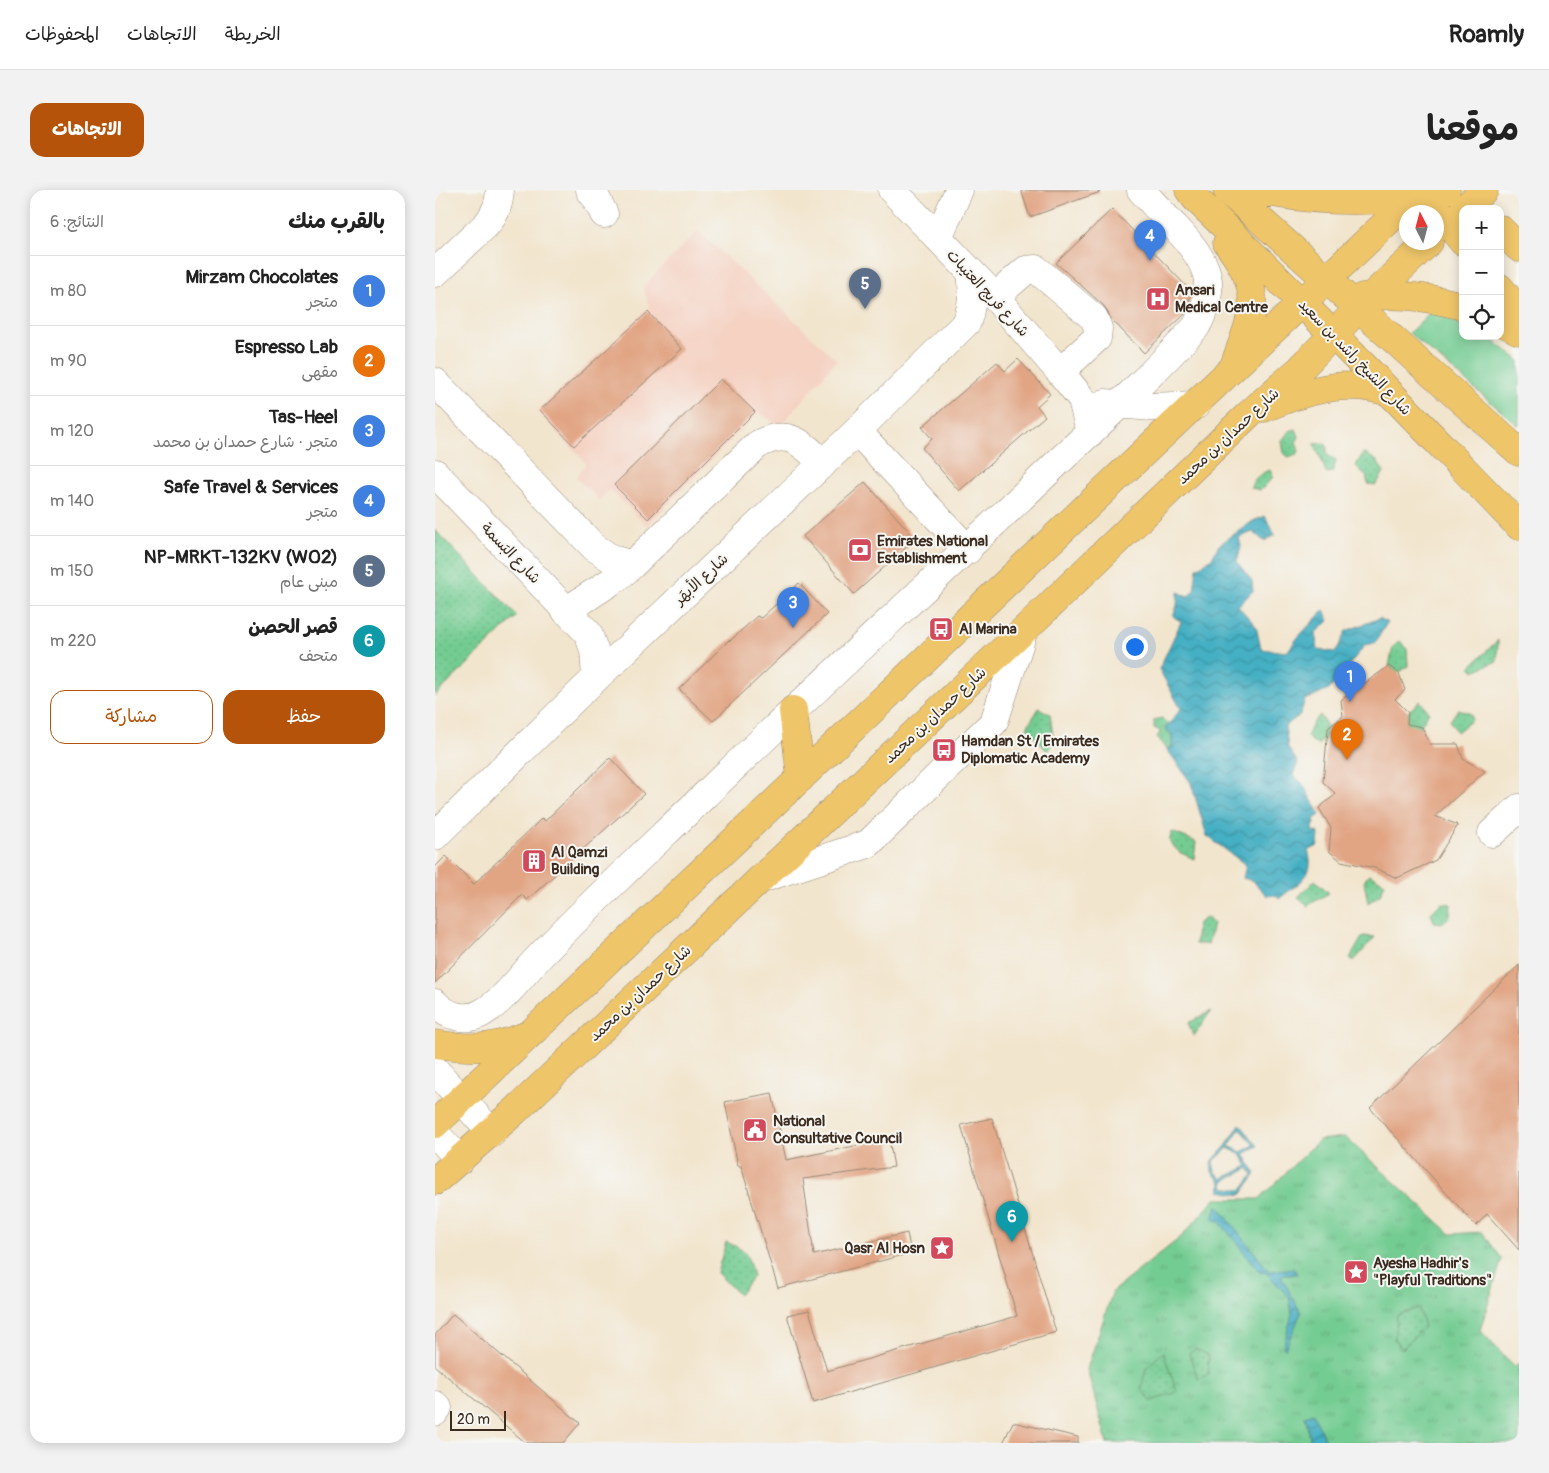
<!DOCTYPE html>
<html lang="ar">
<head>
<meta charset="utf-8">
<style>
	:root { --surface:#fff; --page:#f2f2f2; --text:#222; --muted:#767676; --line:#e0e0e0; --accent:#b45309 }
	body { margin:0; font-family:Pangolin,"Playpen Sans Arabic",sans-serif; background:var(--page); color:var(--text); direction:rtl }
	.controls { position:absolute; right:15px; top:15px; display:grid; overflow:hidden; border-radius:10px; box-shadow:0 2px 12px #0003 }
	.controls button { width:45px; height:45px; display:grid; place-items:center; padding:0; border:0; border-bottom:1px solid var(--line); background:var(--surface); color:var(--text); font:25px sans-serif }
	.compass { position:absolute; left:964px; top:15px; width:45px; height:45px; border-radius:50%; background:var(--surface); box-shadow:0 2px 12px #0003; rotate:354deg }
	.scale { position:absolute; left:15px; bottom:12px; width:56px; box-sizing:border-box; padding-left:5px; border:2px solid #3b2a1e; border-top:0; font-size:14px; line-height:18px; white-space:nowrap; color:#3b2a1e; -webkit-text-stroke:4px #f6f6f2; paint-order:stroke }
	.you { position:absolute; left:699px; top:456px; width:18px; height:18px; margin:-12px; border:4px solid #fff; border-radius:50%; background:#1a73e8; box-shadow:0 0 0 8px #1a73e833 }
	.badge { display:grid; place-items:center; width:32px; height:32px; border-radius:50%; background:var(--accent); color:#fff; font-size:16px; font-weight:700 }
	.pin { position:absolute; translate:-50% -41px; filter:drop-shadow(0 1px 2px #0008) }
	.pin::after { content:''; position:absolute; top:26px; width:18px; height:15px; background:inherit; clip-path:polygon(0 0,100% 0,50% 100%) }
	.list { margin:0; padding:0; list-style:none }
	h2 { display:flex; justify-content:space-between; align-items:center; height:65px; margin:0; padding:0 20px; font-size:21px }
	h2 small { font-size:16px; font-weight:400; color:var(--muted) }
	.list li { display:grid; grid-template-columns:32px 1fr auto; gap:15px; align-items:center; box-sizing:border-box; height:70px; padding:0 20px; border-top:1px solid var(--line) }
	.list b { display:block; font-size:19px; white-space:nowrap }
	.list p { margin:0; font-size:16px; white-space:nowrap; color:var(--muted) }
	.list em { font-size:16px; font-style:normal; color:var(--muted) }
	.actions { display:flex; gap:10px; padding:15px 20px }
	.actions a { flex:1; padding:11px 0; border:1px solid var(--accent); border-radius:15px; text-align:center; font-size:18px; color:var(--accent) }
	.actions .main { background:var(--accent); color:#fff }
	.icon { flex:none; width:28px; height:28px; fill:none; stroke:currentColor; stroke-width:2; stroke-linecap:round; stroke-linejoin:round }
	.map { position:relative; flex:none; width:1084px; height:1253px; overflow:hidden; direction:ltr; border-radius:15px }
	header { display:flex; align-items:center; gap:30px; box-sizing:border-box; height:70px; padding:0 25px; background:var(--surface); border-bottom:1px solid var(--line) }
	header strong { font-size:24px }
	nav { display:flex; gap:28px; margin-inline-start:auto; font-size:18px }
	.intro { display:flex; align-items:center; justify-content:space-between; box-sizing:border-box; height:120px; padding:0 30px }
	h1 { margin:0; font-size:35px }
	.button { padding:12px 22px; border-radius:15px; background:var(--accent); color:#fff; font-size:18px; font-weight:700 }
	main { display:flex; gap:30px; padding:0 30px }
	aside { flex:1; background:var(--surface); border-radius:15px; box-shadow:0 2px 12px #0003 }
	.map>svg:first-child { display:block }
</style>
</head>
<body>
<header>
<strong>Roamly</strong>
<nav><a>الخريطة</a><a>الاتجاهات</a><a>المحفوظات</a></nav>
</header>
<div class="intro"><h1>موقعنا</h1><a class="button">الاتجاهات</a></div>
<main>
<div class="map">
<svg width="1084" height="1253" viewBox="0 0 1084 1253">
	<defs>
		<pattern id="park-tufts" width="24" height="20" patternUnits="userSpaceOnUse" patternTransform="scale(1.25)"><rect width="24" height="20" fill="#73cc92"/><path d="M3 7l-1-3M5 7V3M7 7l1-3M15 17l-1-3M17 17v-4M19 17l1-3" fill="none" stroke="#64af7d"/></pattern>
		<pattern id="garden-dots" width="8" height="8" patternUnits="userSpaceOnUse" patternTransform="scale(1.25)"><rect width="8" height="8" fill="#73cc92"/><path d="M2 2h.1M6 6h.1" fill="none" stroke="#64af7d" stroke-width="1.8" stroke-linecap="round"/></pattern>
		<pattern id="water-waves" width="16" height="10" patternUnits="userSpaceOnUse" patternTransform="scale(1.25)"><rect width="16" height="10" fill="#44afc3"/><path d="M0 5q4-4 8 0t8 0" fill="none" stroke="#3a8f9e"/></pattern>
	</defs>
	<rect width="100%" height="100%" fill="#f6f6f2"/>
	<filter id="ink" filterUnits="userSpaceOnUse"><feTurbulence type="fractalNoise" baseFrequency=".02" numOctaves="2"/><feDisplacementMap in="SourceGraphic" scale="10" xChannelSelector="R" yChannelSelector="G"/><feConvolveMatrix kernelMatrix="1 2 1 2 8 2 1 2 1" color-interpolation-filters="sRGB"/></filter>
	<filter id="wash" filterUnits="userSpaceOnUse"><feTurbulence type="fractalNoise" baseFrequency=".0096" numOctaves="4" result="noise"/><feDisplacementMap in="SourceGraphic" scale="20" xChannelSelector="R" yChannelSelector="G"/><feGaussianBlur stdDeviation="1.12" result="paint"/><feColorMatrix in="noise" values="0 0 0 0 0 0 0 0 0 0 0 0 0 0 0 0 0 1.4 0 .05"/><feComposite in="paint" operator="in"/></filter>
	<g filter="url(#wash)">
		<rect width="100%" height="100%" fill="#f2e5ce"/>
		<path fill="#f5d2c2" d="M263 41 402 170 345 236 323 222 212 336 174 299 165 310 141 288 151 273 102 221 214 118 208 96Z"/>
		<path fill="#73cc92" stroke="#577b58" d="M995 122 1028 134V146H1052L1084 170V236L974 143Z"/>
		<path fill="url(#park-tufts)" stroke="#577b58" d="M910 947 1016 1044 1047 1042 1067 1069 1045 1140 1079 1177 1084 1172V1253H672L652 1179 678 1101 746 1047 780 1009H824L884 950Z"/>
		<path fill="url(#garden-dots)" stroke="#577b58" d="M861 239 864 247 861 252 864 261 862 264 853 267 849 263 847 251 854 241Z
			M890 253 892 257V265L901 270 898 282 891 283 887 271 879 254Z
			M928 263 941 270 949 282 941 295 933 294 931 286 921 276Z
			M835 280 838 287 826 300 816 298C817 289 826 283 835 280Z
			M0 340 82 426 0 506Z
			M1063 450 1062 471 1039 481 1035 477Z
			M965 451 972 459 973 476 964 483 954 476 958 457Z
			M985 511 994 522 985 537 972 534 973 522Z
			M604 518 615 524 619 554 612 561 592 537Z
			M1023 519 1036 524 1037 530 1022 542 1015 531Z
			M885 525 892 536 890 549 882 555 872 547 878 533Z
			M727 528 733 534 730 539 735 541 737 547V557L732 559 722 547 725 543 724 540 719 538V530Z
			M737 642 761 652 759 669 744 662 734 651Z
			M934 684 950 693 945 705 933 713 929 692Z
			M880 690 894 703 872 716 863 707Z
			M1006 713 1016 714 1015 726 1007 733 999 732 996 723Z
			M772 727 778 734 773 754H760L763 733Z
			M928 746 940 747 919 771 915 768Z
			M776 821 759 846 753 833Z
			M291 1052C313 1061 312 1064 318 1086L304 1105 282 1083Z
			M984 1118 989 1137 967 1159 959 1149 962 1125Z
			M761 1159 773 1165 774 1184 763 1189 754 1163Z
			M728 1162 742 1202 716 1211 706 1199 711 1178Z"/>
		<path fill="url(#water-waves)" stroke="#406c70" fill-rule="evenodd" d="M830 326 840 345 829 351 818 342 804 347 806 356 802 372 817 391 818 401 803 416 821 436 826 459 852 462 864 446 889 420 894 431 880 443 883 460 901 462 911 441 945 428 952 433 940 453 930 455 894 500 870 510 865 525 850 536 853 558 863 573 858 585 867 593 885 625 879 629 880 632 877 641 884 643 883 656 873 661C882 687 861 694 844 709L840 705 832 706 818 691 808 688 811 675 772 646 756 593 732 559 737 557V547L735 542 730 539 746 519 724 479 746 432 738 426 742 416 743 402 753 406 759 401 762 378 776 369 784 355 818 331Z
			M805 934 823 956 809 964 821 984 806 1005 785 1001 786 992 777 982 776 972 791 956ZM805 938 819 955 806 962 794 956ZM793 958 806 965 813 976 787 989 780 981 778 972ZM814 978 818 985 806 1000 788 997 789 991Z
			M782 1015 834 1081 858 1078 863 1084 846 1086 866 1123 850 1159 848 1157 857 1124 854 1107 830 1082 825 1083 784 1031 778 1030Z
			M878 1223 891 1253H876L870 1226Z"/>
		<g id="blocks">
			<path fill="#e1a584" d="M586 0H664L665 2 595 27Z
				M677 19 757 102 750 124 709 163 677 130 669 116 621 73Z
				M213 122 247 159 139 256 105 220Z
				M583 169 615 204 602 216 610 226 524 301 487 258 497 249 487 237 562 172 570 181Z
				M286 189 320 222 213 329 179 295Z
				M430 292 481 349 419 404 368 346Z
				M364 393 392 424 278 531 244 499 294 450 295 451 322 426 326 428Z
				M954 476 964 483 970 500 960 509 973 522 972 534 987 537 995 554H1023L1028 569 1050 581 1000 626 1023 635 1001 670 962 688 940 678 906 671 894 661 896 638 884 618 901 604 888 592 893 538 908 526 906 510Z
				M175 568 209 604 92 710 87 705 0 793V677L11 666 39 694 107 628 110 631Z
				M1084 775V1060L1052 1024 1041 1036 935 918Z
				M337 903 351 970 454 949 459 977 368 989 379 1065 472 1043 476 1063 343 1098 306 976H303L290 912Z
				M557 928 621 1142 378 1213 352 1125 374 1120 392 1181 582 1126 526 935Z
				M18 1124 145 1233 128 1253H91L0 1176V1145Z
				M578 1232 643 1247V1253H568Z"/>
		</g>
	</g>
	<g filter="url(#ink)">
		<use href="#blocks" fill-opacity="0" stroke="#968876" stroke-width="1"/>
		<g fill="none" stroke-linecap="round" stroke-linejoin="round">
			<defs>
				<path id="minor" d="M155 0 161 8 169 24
					M457 0 560 107 625 182 647 209 655 243
					M503 48 524 0
					M0 83 52 34C61 23 64 14 65 0
					M560 107 591 80 601 79 659 128 663 138 662 148 625 182
					M0 192 159 357 177 369 197 375
					M670 213 717 217 761 215
					M422 241 533 360
					M0 283 153 443 159 460 161 488
					M131 421 183 387 197 375 322 255C352 238 367 252 388 274
					M1057 643 1084 618
					M0 646 142 506 422 241 532 132C537 116 539 100 536 83
					M326 689 433 654 559 532 589 440
					M0 813C11 826 31 832 47 823 73 808 89 781 110 761 161 708 215 658 268 607 383 495 503 388 619 276 667 231 717 185 761 137 784 94 773 73 743 40 730 27 718 13 706 0
					M0 880 57 943
					M0 943 25 970
					M0 1215 3 1218 0 1222"/>
				<path id="major" d="M754 0 761 9C872 115 977 226 1084 336
					M792 0 1084 262
					M821 0C885 13 947 15 1011 0
					M986 0 1028 52
					M1029 19 1049 0
					M1065 39 1084 58
					M792 53C829 103 820 119 800 173
					M1065 98 1084 121
					M928 107C965 103 992 107 1028 116
					M1065 131 1084 141
					M829 218C859 205 898 192 931 197 939 198 946 200 954 202
					M358 520 366 588
					M0 854C36 859 55 860 90 846
					M0 934 986 0
					M0 991 80 921 589 440 814 224 865 179 924 118 994 52"/>
			</defs>
			<use href="#minor" stroke="#968876" stroke-width="29"/>
			<use href="#major" stroke="#968876" stroke-width="29"/>
			<use href="#minor" stroke="#fff" stroke-width="28"/>
			<use href="#major" stroke="#eec569" stroke-width="28"/>
		</g>
	</g>
	<defs>
		<symbol id="hospital-square" viewBox="-11 -11 22 22"><rect x="-9" y="-9" width="18" height="18" rx="4" fill="#d1495b" stroke="#f6f6f2"/><path d="M-5-5h3v3.5h4V-5h3V5h-3V1.5h-4V5h-3Z" fill="#fff"/></symbol>
		<symbol id="bank-square" viewBox="-11 -11 22 22"><rect x="-9" y="-9" width="18" height="18" rx="4" fill="#d1495b" stroke="#f6f6f2"/><path d="M-6-4H6V4H-6ZM0-2.3a2.3 2.3 0 1 0 0 4.6a2.3 2.3 0 1 0 0-4.6Z" fill="#fff"/></symbol>
		<symbol id="bus-square" viewBox="-11 -11 22 22"><rect x="-9" y="-9" width="18" height="18" rx="4" fill="#d1495b" stroke="#f6f6f2"/><path d="M-5-6H5V4H4V6H2V4H-2V6H-4V4H-5ZM-3.5-4V0h7V-4ZM-3.5 1.2v1.5H-2V1.2ZM2 1.2v1.5H3.5V1.2Z" fill="#fff"/></symbol>
		<symbol id="building-square" viewBox="-11 -11 22 22"><rect x="-9" y="-9" width="18" height="18" rx="4" fill="#d1495b" stroke="#f6f6f2"/><path d="M-4-6H4V6H1V3H-1V6H-4ZM-2.5-4.3h1.7v1.8h-1.7ZM.8-4.3h1.7v1.8H.8ZM-2.5-1h1.7V.8h-1.7ZM.8-1h1.7V.8H.8Z" fill="#fff"/></symbol>
		<symbol id="civic-square" viewBox="-11 -11 22 22"><rect x="-9" y="-9" width="18" height="18" rx="4" fill="#d1495b" stroke="#f6f6f2"/><path d="M-.6-6.5H3V-4.5H.6V-3L4-1V1h2V6H-6V1h2V-1L-.6-3ZM-1.2 2.5V6h2.4V2.5Z" fill="#fff"/></symbol>
		<symbol id="sight-square" viewBox="-11 -11 22 22"><rect x="-9" y="-9" width="18" height="18" rx="4" fill="#d1495b" stroke="#f6f6f2"/><path d="M0-6L1.8-2.2L6-1.7L2.9 1.2L3.7 5.4L0 3.3L-3.7 5.4L-2.9 1.2L-6-1.7L-1.8-2.2Z" fill="#fff"/></symbol>
	</defs>
	<g fill-rule="evenodd">
		<use href="#hospital-square" x="709" y="95" width="28" height="28"/>
		<use href="#bank-square" x="411" y="346" width="28" height="28"/>
		<use href="#bus-square" x="492" y="425" width="28" height="28"/>
		<use href="#bus-square" x="495" y="546" width="28" height="28"/>
		<use href="#building-square" x="85" y="657" width="28" height="28"/>
		<use href="#civic-square" x="306" y="926" width="28" height="28"/>
		<use href="#sight-square" x="493" y="1044" width="28" height="28"/>
		<use href="#sight-square" x="907" y="1068" width="28" height="28"/>
	</g>
	<g text-anchor="middle" stroke-width="4" stroke-linejoin="round" paint-order="stroke">
		<g font-size="15" font-weight="bold" fill="#3b2a1e" stroke="#f6f6f2" text-anchor="start">
			<text x="740" y="105">Ansari<tspan x="740" dy="17">Medical Centre</tspan></text>
			<text x="442" y="356">Emirates National<tspan x="442" dy="17">Establishment</tspan></text>
			<text x="524" y="444">Al Marina</text>
			<text x="526" y="556">Hamdan St / Emirates<tspan x="526" dy="17">Diplomatic Academy</tspan></text>
			<text x="116" y="667">Al Qamzi<tspan x="116" dy="17">Building</tspan></text>
			<text x="338" y="936">National<tspan x="338" dy="17">Consultative Council</tspan></text>
			<text x="490" y="1063" text-anchor="end">Qasr Al Hosn</text>
			<text x="938" y="1078">Ayesha Hadhir's<tspan x="938" dy="17">"Playful Traditions"</tspan></text>
		</g>
		<g font-size="15" fill="#3b2a1e" stroke="#f6f6f2">
			<text transform="translate(553 103) rotate(47)" y="5">شارع فريج العتيبات</text>
			<text transform="translate(920 167) rotate(46)" y="5">شارع الشيخ راشد بن سعيد</text>
			<text transform="translate(793 246) rotate(-43)" y="5">شارع حمدان بن محمد</text>
			<text transform="translate(76 363) rotate(46)" y="5">شارع البَسمة</text>
			<text transform="translate(266 389) rotate(-43)" y="5">شارع الأبهَر</text>
			<text transform="translate(500 525) rotate(-43)" y="5">شارع حمدان بن محمد</text>
			<text transform="translate(205 803) rotate(-43)" y="5">شارع حمدان بن محمد</text>
		</g>
	</g>
</svg>
<div class="controls">
<button>+</button>
<button>−</button>
<button><svg class="icon" aria-label="locate" viewBox="0 0 24 24"><circle cx="12" cy="12" r="6"/><path d="M12 2v4M12 18v4M2 12h4M18 12h4"/></svg></button>
</div>
<svg class="compass" viewBox="-18 -18 36 36"><path d="M0-13l5 13h-10z" fill="#e53935"/><path d="M0 13l5-13h-10z" fill="#767676"/></svg>
<div class="scale">20 m</div>
<div class="you"></div>
<div class="pin badge" style="left:915px;top:512px;background:#3f7fe0">1</div>
<div class="pin badge" style="left:912px;top:570px;background:#e8710a">2</div>
<div class="pin badge" style="left:358px;top:438px;background:#3f7fe0">3</div>
<div class="pin badge" style="left:715px;top:71px;background:#3f7fe0">4</div>
<div class="pin badge" style="left:430px;top:119px;background:#5c6f8a">5</div>
<div class="pin badge" style="left:577px;top:1052px;background:#0f9aa8">6</div>
</div>
<aside>
<h2>بالقرب منك<small>النتائج: 6</small></h2>
<ul class="list">
<li><span class="badge" style="background:#3f7fe0">1</span><div><b>Mirzam Chocolates</b><p>متجر</p></div><em>80 m</em></li>
<li><span class="badge" style="background:#e8710a">2</span><div><b>Espresso Lab</b><p>مقهى</p></div><em>90 m</em></li>
<li><span class="badge" style="background:#3f7fe0">3</span><div><b>Tas-Heel</b><p>متجر · شارع حمدان بن محمد</p></div><em>120 m</em></li>
<li><span class="badge" style="background:#3f7fe0">4</span><div><b>Safe Travel &amp; Services</b><p>متجر</p></div><em>140 m</em></li>
<li><span class="badge" style="background:#5c6f8a">5</span><div><b>NP-MRKT-132KV (W02)</b><p>مبنى عام</p></div><em>150 m</em></li>
<li><span class="badge" style="background:#0f9aa8">6</span><div><b>قصر الحصن</b><p>متحف</p></div><em>220 m</em></li>
</ul>
<div class="actions"><a class="main">حفظ</a><a>مشاركة</a></div>
</aside>
</main>
</body>
</html>
